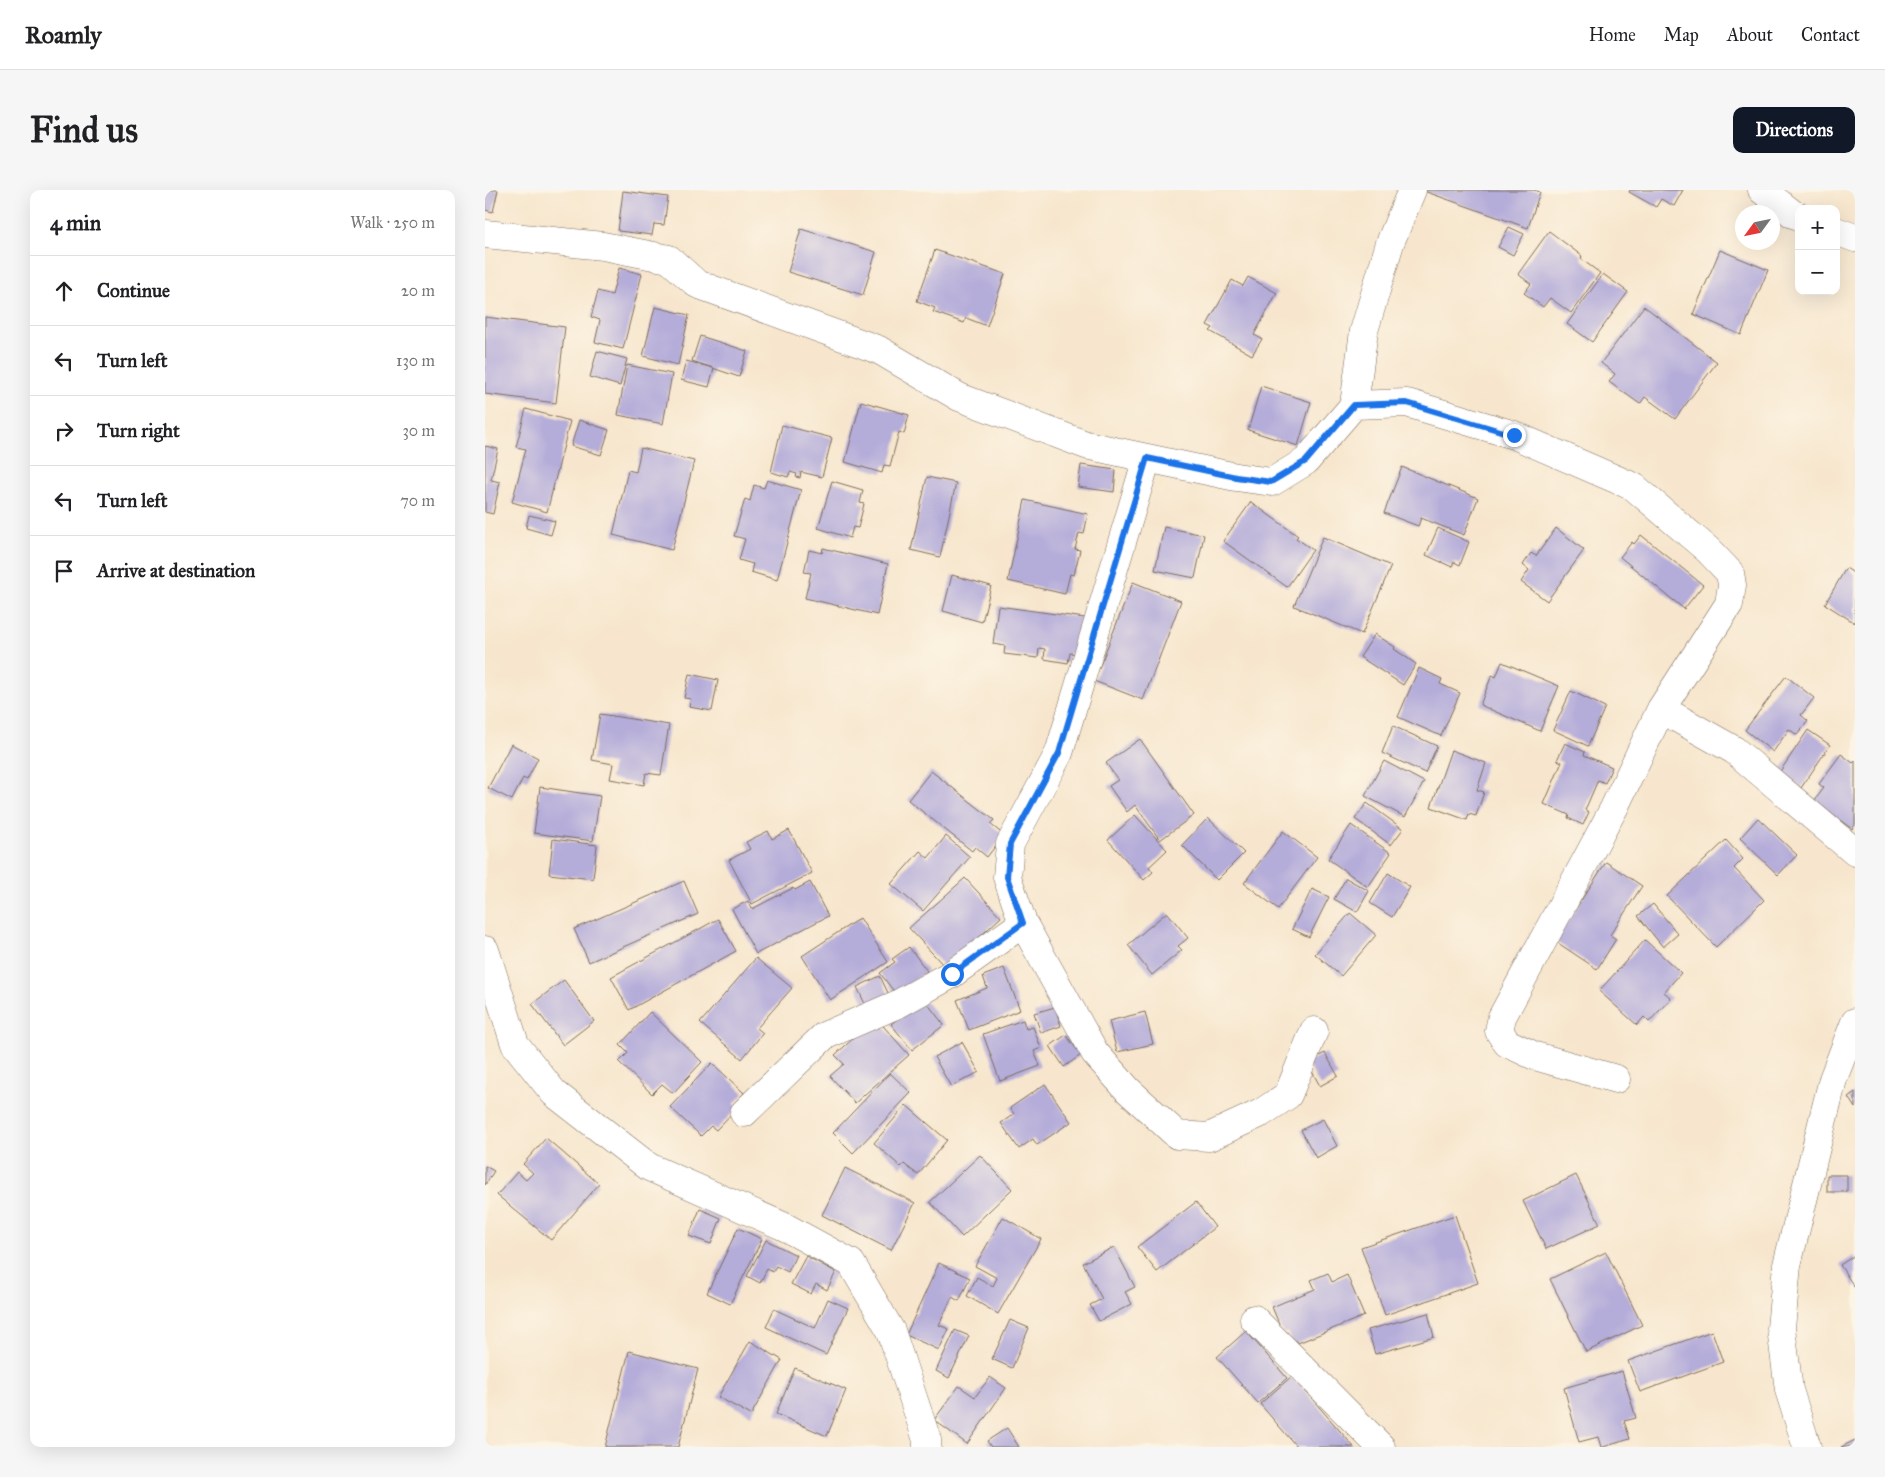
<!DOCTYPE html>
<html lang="en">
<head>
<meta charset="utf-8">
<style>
	:root { --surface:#fff; --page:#f6f6f6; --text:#202124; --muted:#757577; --line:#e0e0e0; --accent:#111827 }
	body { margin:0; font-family:"IM FELL Great Primer",serif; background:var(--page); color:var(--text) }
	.controls { position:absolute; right:15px; top:15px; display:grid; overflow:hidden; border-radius:10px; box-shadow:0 5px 20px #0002 }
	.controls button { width:45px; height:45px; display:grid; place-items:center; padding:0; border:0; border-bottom:1px solid var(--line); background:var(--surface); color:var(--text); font:25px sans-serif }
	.compass { position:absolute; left:1250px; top:15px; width:45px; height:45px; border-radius:50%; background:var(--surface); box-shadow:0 5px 20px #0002; rotate:237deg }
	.stop { position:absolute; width:15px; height:15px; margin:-11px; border:4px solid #1a73e8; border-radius:50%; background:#fff }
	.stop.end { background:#1a73e8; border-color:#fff; box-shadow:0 1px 5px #0008 }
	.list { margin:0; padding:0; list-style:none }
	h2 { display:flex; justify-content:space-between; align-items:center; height:65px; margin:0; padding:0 20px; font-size:21px }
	h2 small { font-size:16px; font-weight:400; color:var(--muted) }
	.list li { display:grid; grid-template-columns:32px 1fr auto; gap:15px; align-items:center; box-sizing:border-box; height:70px; padding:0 20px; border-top:1px solid var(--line) }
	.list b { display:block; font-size:19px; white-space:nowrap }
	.list em { font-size:16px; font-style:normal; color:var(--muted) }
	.icon { flex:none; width:28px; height:28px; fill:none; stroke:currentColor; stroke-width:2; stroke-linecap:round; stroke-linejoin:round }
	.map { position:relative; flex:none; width:1370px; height:1257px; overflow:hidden; border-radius:10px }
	header { display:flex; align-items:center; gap:30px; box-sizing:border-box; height:70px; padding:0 25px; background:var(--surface); border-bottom:1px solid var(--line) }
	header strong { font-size:24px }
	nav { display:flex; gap:28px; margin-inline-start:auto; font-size:18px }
	.intro { display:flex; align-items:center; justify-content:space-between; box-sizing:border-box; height:120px; padding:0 30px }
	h1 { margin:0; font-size:35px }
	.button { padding:12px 22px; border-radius:10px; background:var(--accent); color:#fff; font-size:18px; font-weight:700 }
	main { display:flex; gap:30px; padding:0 30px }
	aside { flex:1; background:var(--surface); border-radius:10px; box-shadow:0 5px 20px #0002 }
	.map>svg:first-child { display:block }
</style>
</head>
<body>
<header>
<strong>Roamly</strong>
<nav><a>Home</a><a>Map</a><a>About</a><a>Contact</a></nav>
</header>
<div class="intro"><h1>Find us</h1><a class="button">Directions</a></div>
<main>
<aside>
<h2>4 min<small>Walk · 250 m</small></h2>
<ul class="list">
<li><svg class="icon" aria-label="ahead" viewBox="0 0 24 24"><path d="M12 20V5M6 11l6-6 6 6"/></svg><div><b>Continue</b></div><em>20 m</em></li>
<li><svg class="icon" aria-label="left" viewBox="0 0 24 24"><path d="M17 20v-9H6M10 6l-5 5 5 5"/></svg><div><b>Turn left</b></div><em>130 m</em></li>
<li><svg class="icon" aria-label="right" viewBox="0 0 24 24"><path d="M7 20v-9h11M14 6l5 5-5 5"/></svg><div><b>Turn right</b></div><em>30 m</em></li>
<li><svg class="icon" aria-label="left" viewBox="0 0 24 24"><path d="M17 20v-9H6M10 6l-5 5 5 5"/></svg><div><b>Turn left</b></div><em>70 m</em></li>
<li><svg class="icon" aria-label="arrive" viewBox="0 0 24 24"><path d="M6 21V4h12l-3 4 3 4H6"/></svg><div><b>Arrive at destination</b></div></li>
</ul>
</aside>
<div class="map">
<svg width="1370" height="1257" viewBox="0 0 1370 1257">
	<rect width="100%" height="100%" fill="#fcf5e5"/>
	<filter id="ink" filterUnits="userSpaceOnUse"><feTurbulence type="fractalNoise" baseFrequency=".02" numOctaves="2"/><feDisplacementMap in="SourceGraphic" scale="10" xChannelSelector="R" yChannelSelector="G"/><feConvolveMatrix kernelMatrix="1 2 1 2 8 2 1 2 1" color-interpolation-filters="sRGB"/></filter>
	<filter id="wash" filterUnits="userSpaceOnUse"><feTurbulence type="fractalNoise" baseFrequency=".0096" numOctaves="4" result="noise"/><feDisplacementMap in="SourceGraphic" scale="20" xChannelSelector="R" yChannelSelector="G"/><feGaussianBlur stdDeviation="1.12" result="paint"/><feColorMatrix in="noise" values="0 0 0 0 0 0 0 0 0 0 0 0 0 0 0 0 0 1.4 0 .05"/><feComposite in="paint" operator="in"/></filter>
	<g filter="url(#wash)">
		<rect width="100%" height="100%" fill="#f7e6cd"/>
		<g id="blocks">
			<path fill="#b4acd9" d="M0 0H13L8 22 0 20Z
				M936 0H1049L1055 2 1043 38Z
				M1145 0H1198L1189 16 1176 9 1171 17 1144 2Z
				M138 1 183 7 179 35 169 34 167 45 133 41Z
				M1024 37 1039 44 1028 65 1013 57Z
				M316 39 391 62 378 105 303 82Z
				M1064 41 1097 66 1096 69 1115 83 1086 123 1065 108 1058 117 1039 103 1046 94 1033 84Z
				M450 60 520 84 502 136 481 128 479 133 448 122 450 118 432 111Z
				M1235 60 1283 80 1256 145 1208 124Z
				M134 78 157 84 138 159 110 152 115 130 106 127 113 101 127 105Z
				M1118 84 1143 102 1107 152 1082 134Z
				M763 87 792 103 769 145 777 149 767 165 725 141 728 138 722 135 747 90 758 96Z
				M1159 116 1232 172 1190 229 1160 207 1155 214 1124 192 1130 184 1116 173Z
				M170 117 204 125 193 175 158 166Z
				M0 127 80 137 71 213 0 204Z
				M215 146 262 161 254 187 207 171Z
				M112 161 142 169 135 196 105 187Z
				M201 171 229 178 224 197 196 190Z
				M142 175 187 184 178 234 133 225Z
				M776 196 826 212 813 256 763 240Z
				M376 211 424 225 419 244 414 242 405 276 399 275 397 283 360 272Z
				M41 219 85 231 62 322 27 312 41 259 31 257Z
				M94 230 124 240 116 265 86 256Z
				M297 235 347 248 337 287 316 282 315 288 311 287 312 284 305 282 303 287 286 282Z
				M0 256 13 259 6 290 15 292 8 324 0 322Z
				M156 258 209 271 187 360 128 345 143 280 151 282Z
				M596 275 631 280 629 302 593 297Z
				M917 277 993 308 979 345 936 328 933 336 899 323Z
				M442 287 471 293 455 367 426 360Z
				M282 290 316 300 292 390 266 382 268 374 254 370 260 349 249 346 260 309 265 311 269 295 279 298Z
				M347 291 378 300 375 313 379 314 373 338 368 337 365 348 333 338Z
				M540 310 603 324 599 344 594 343 590 359 595 360 589 385 585 384 580 404 523 391Z
				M766 312 813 346 811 348 828 360 802 397 738 351Z
				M44 325 70 331 66 345 41 338Z
				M679 337 719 345 710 388 670 380Z
				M953 338 984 352 975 375 969 372 967 377 941 365Z
				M1071 338 1099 360 1062 411 1036 392 1044 380 1038 375 1046 363 1051 366Z
				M1156 345 1218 395 1199 419 1135 367 1147 352 1149 354Z
				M838 347 906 376 877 444 809 416Z
				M338 358 403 374 392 425 320 408 326 383 319 382 324 360 337 363Z
				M1361 378 1370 384V433L1340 414Z
				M467 385 506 396 497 432 458 421Z
				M648 392 696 411 658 510 609 491Z
				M513 416 600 428 596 464 585 463 583 473 559 469 560 459 554 458 553 468 519 464 520 456 508 454Z
				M890 444 910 457 909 459 931 474 918 495 875 467Z
				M1017 472 1074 496 1055 541 995 515 1007 485 1011 487Z
				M934 478 957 489 955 494 975 503 956 546 913 527Z
				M204 484 233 490 227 521 204 517 206 509 199 508Z
				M1301 486 1329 508 1316 525 1323 531 1312 545 1304 539 1288 562 1260 540Z
				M1086 501 1120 517 1103 556 1068 540Z
				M115 524 184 535 176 585 161 583 159 595 125 589 128 574 107 570Z
				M908 536 952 556 940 583 897 563Z
				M1323 540 1345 555 1316 598 1294 583Z
				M655 549 709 625 675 650 650 615 642 622 624 596 633 590 621 573Z
				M1080 553 1100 562 1099 565 1127 577 1120 593 1113 590 1100 620 1104 622 1098 635 1083 628 1084 625 1059 614 1077 572 1072 570Z
				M26 554 53 568 42 590 38 588 27 610 3 598Z
				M966 560 1001 573 992 600 999 602 991 626 984 624 982 630 946 617Z
				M1356 564 1368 573 1370 571V635L1367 639 1329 611 1339 598 1334 594Z
				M899 571 939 592 920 627 880 606Z
				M446 581 509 630 505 634 519 645 502 667 490 657 487 661 423 610Z
				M55 597 115 606 108 651 49 643Z
				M882 613 918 639 906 655 870 629Z
				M650 625 682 660 664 677 668 682 659 690 623 650Z
				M723 628 759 663 732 690 697 655Z
				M1273 628 1312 665 1293 685 1255 648Z
				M866 635 906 663 883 697 843 669Z
				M304 640 327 683 267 714 244 670 265 659 261 652 283 641 287 649Z
				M798 641 832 667 793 719 759 693Z
				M461 646 485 667 438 721 406 694 435 661 443 668Z
				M68 649 112 655 108 689 64 684Z
				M1241 650 1258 669 1249 678 1279 710 1231 757 1182 706Z
				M1121 672 1157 696 1125 745 1131 749 1112 779 1070 751Z
				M903 683 925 697 907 727 885 713Z
				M480 688 516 727 461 778 424 738Z
				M861 688 884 701 872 722 849 709Z
				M199 691 213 724 104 772 89 739Z
				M325 692 343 726 271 764 247 719 263 711 267 719 308 698 310 700Z
				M827 699 844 707 824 747 807 739Z
				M1168 714 1193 744 1178 757 1153 726Z
				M682 722 703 748 693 756 697 760 667 785 643 755Z
				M865 723 891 745 856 786 830 764Z
				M375 728 403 772 345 810 317 766Z
				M233 729 251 761 144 820 126 787Z
				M1160 750 1196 783 1179 802 1186 808 1164 832 1159 827 1152 835 1114 801Z
				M424 757 442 781 411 804 395 783 410 772 407 769Z
				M271 768 307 798 272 838 278 843 257 869 215 833Z
				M519 778 535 820 484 840 472 810 502 798 498 786Z
				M395 786 404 805 381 816 372 797Z
				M79 790 109 831 78 855 47 814Z
				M439 809 459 835 427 860 406 834Z
				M570 817 576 836 556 843 549 823Z
				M165 822 217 872 188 903 177 894 167 904 134 872 143 863 135 855Z
				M660 822 668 854 632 862 624 831Z
				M391 828 424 865 370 913 345 886 359 874 350 865Z
				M538 830 541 839 548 837 556 858 549 861 555 876 515 891 498 844Z
				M581 845 596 865 579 877 565 856Z
				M477 852 494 882 466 897 449 867Z
				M840 863 853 886 835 896 822 872Z
				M227 873 259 903 249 914 253 917 231 940 226 936 216 946 185 917Z
				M405 883 426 903 368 963 348 943Z
				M560 894 586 932 552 955 548 949 534 959 516 933 529 924 525 918Z
				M1370 902V918L1363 907Z
				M421 915 462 950 433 985 419 974 416 977 389 953Z
				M838 929 852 956 831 968 816 940Z
				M61 948 114 994 66 1050 12 1005 32 982 41 990 48 983 38 974Z
				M495 965 527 999 477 1047 445 1012Z
				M0 976 9 981 0 995Z
				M360 978 430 1013 406 1060 337 1025Z
				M1091 985 1115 1034 1061 1059 1038 1011Z
				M1342 985H1362V1002H1342Z
				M711 1012 730 1037 672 1082 652 1057Z
				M215 1019 236 1028 226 1054 204 1046Z
				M970 1025 993 1093 900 1125 876 1057Z
				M518 1027 556 1049 513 1124 482 1106 492 1087 508 1096 512 1088 490 1076Z
				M253 1038 277 1049 245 1114 222 1103Z
				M281 1050 311 1065 303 1082 291 1076 288 1082 282 1079 275 1093 262 1086Z
				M629 1057 650 1097 640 1102 647 1114 614 1131 605 1115 617 1109 598 1073Z
				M1121 1062 1157 1135 1101 1162 1065 1089Z
				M1370 1065V1098L1355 1075Z
				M321 1066 351 1082 342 1100 331 1094 326 1104 306 1094Z
				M454 1073 485 1088 474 1111 467 1107 454 1135 464 1139 454 1160 421 1145Z
				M843 1083 847 1092 862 1085 879 1126 808 1155 802 1142 798 1143 787 1117 830 1099 826 1090Z
				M343 1109 363 1118 341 1165 281 1137 289 1119 330 1138Z
				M943 1123 949 1147 890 1164 883 1140Z
				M525 1130 544 1138 527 1178 507 1169Z
				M470 1140 484 1146 464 1188 451 1181Z
				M761 1141 802 1188 773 1213 732 1167Z
				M1227 1141 1238 1172 1155 1202 1143 1171Z
				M265 1151 297 1170 266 1225 233 1207Z
				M144 1161 213 1179 193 1257H120Z
				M310 1178 361 1200 342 1246 291 1224Z
				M1137 1181 1151 1228 1139 1231 1145 1249 1118 1257H1116L1113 1247 1094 1252 1079 1198Z
				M807 1186 869 1257H812L775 1214Z
				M505 1187 521 1198 482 1254 449 1230 474 1196 490 1207Z
				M522 1238 534 1257H506L502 1251Z
				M1370 1250V1257H1356Z"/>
		</g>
	</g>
	<g filter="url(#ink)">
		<use href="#blocks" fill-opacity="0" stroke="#7d6c5b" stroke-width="1"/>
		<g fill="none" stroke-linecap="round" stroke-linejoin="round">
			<defs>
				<path id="street" d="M1277 0 1308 24 1314 26
					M1351 41 1370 48
					M0 44 118 56 184 69 212 94 394 160 474 207 601 255 751 287 787 292 821 271 869 215 879 141 905 53 927 0
					M869 215 922 213 1029 245 1149 297 1223 360 1245 383 1247 395 1244 414 1176 519 1129 618 1017 827 1014 841 1022 853 1050 866 1131 889
					M662 268 574 563 525 654 522 687 538 733 610 863 643 900 692 945 724 947 776 923 803 905 829 841
					M1176 519 1249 560 1370 662
					M0 760 30 854 69 903 164 977 300 1037 366 1073 406 1141 442 1250V1257
					M259 923 339 846 413 814 467 784 538 733
					M769 1129 896 1257
					M1322 1257 1304 1200 1296 1138 1302 1075 1348 889 1370 832"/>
			</defs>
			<use href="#street" stroke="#7d6c5b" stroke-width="29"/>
			<use href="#street" stroke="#fff" stroke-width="28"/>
		</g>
	</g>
	<g fill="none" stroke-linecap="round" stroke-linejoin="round" filter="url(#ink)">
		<path stroke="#1a73e8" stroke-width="6" d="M467 784 538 733 522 687 525 654 574 563 662 268 751 287 786 292 821 271 869 215 922 213 1029 245"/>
	</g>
</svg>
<div class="controls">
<button>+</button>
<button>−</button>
</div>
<svg class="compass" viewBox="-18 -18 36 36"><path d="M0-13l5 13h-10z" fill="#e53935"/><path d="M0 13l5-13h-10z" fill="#757577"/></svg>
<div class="stop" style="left:467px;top:784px"></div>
<div class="stop end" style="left:1029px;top:245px"></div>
</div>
</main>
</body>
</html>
